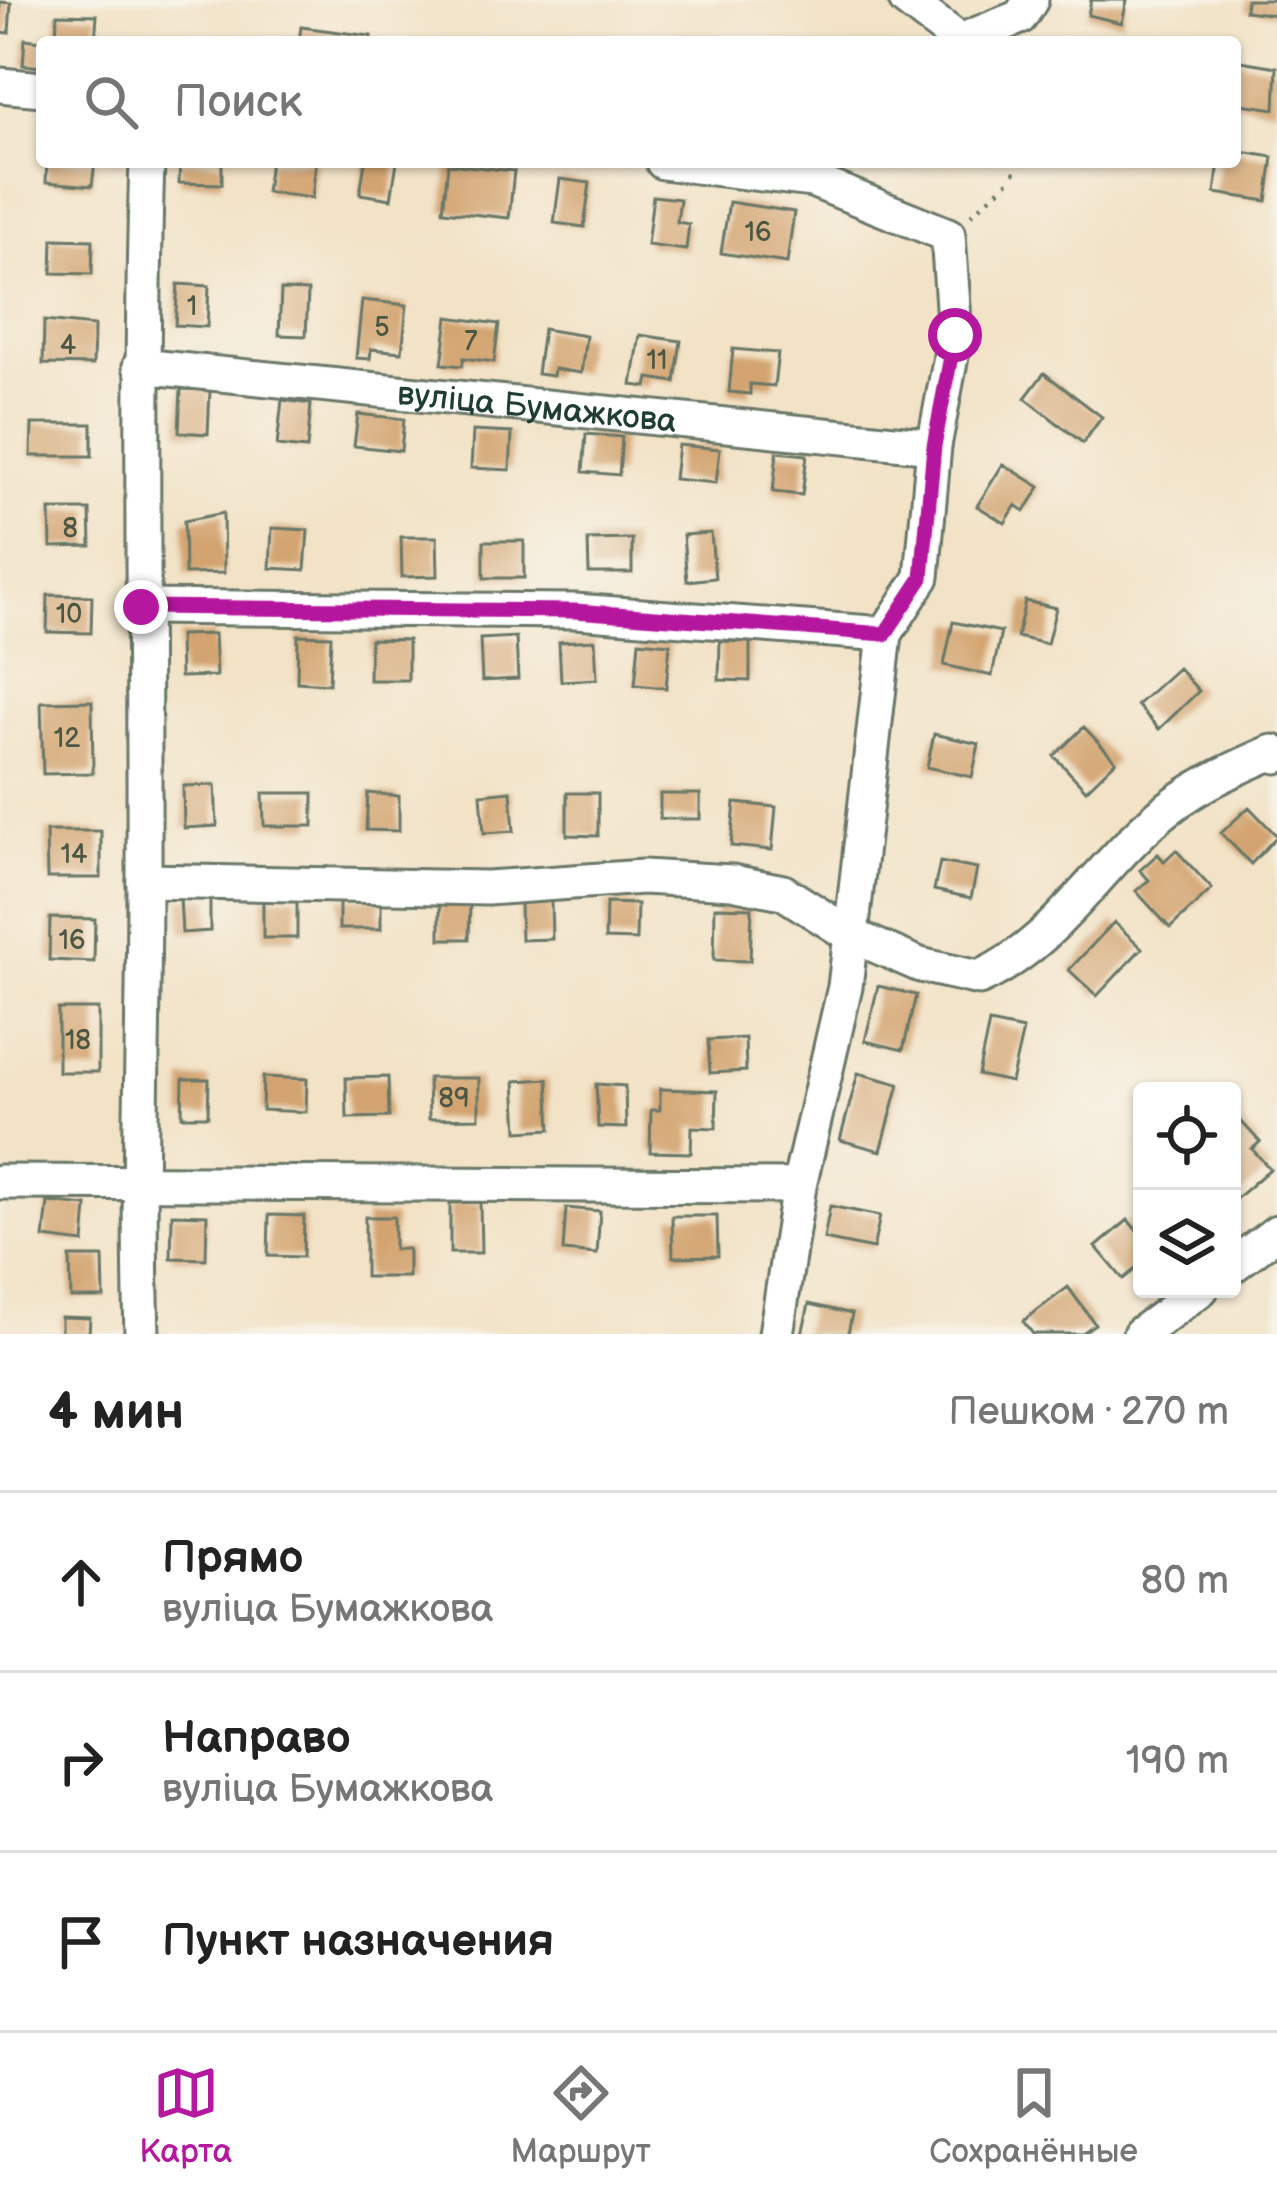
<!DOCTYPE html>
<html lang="ru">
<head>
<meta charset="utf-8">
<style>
	:root { --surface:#fff; --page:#f2f2f2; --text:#222; --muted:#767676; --line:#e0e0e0; --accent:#b5179e }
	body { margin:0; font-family:"Balsamiq Sans",sans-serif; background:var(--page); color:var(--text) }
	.controls { position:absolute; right:36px; bottom:36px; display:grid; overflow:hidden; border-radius:12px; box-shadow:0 3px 9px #0004 }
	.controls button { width:108px; height:108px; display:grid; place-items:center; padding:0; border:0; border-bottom:3px solid var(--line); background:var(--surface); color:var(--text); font:60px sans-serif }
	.stop { position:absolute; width:36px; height:36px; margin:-27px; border:9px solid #b5179e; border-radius:50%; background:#fff }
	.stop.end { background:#b5179e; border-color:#fff; box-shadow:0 3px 12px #0008 }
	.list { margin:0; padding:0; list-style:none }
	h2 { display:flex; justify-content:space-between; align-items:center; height:156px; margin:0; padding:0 48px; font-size:51px }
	h2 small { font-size:39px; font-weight:400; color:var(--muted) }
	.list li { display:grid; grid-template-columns:78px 1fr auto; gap:36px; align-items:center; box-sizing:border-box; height:180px; padding:0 48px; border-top:3px solid var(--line) }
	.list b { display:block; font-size:45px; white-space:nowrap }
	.list p { margin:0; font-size:39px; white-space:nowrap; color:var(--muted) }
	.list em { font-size:39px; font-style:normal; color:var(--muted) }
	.icon { flex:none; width:66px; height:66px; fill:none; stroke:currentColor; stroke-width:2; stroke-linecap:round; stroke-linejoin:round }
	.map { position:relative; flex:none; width:1277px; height:1334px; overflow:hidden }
	.search { position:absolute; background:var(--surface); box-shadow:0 3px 9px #0004; left:36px; right:36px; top:36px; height:132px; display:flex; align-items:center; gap:30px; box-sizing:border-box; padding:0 42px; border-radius:12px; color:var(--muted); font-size:45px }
	.sheet { height:696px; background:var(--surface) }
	nav { display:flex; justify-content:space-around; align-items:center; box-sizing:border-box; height:168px; border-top:3px solid var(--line); background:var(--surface); font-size:33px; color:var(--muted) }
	nav a { display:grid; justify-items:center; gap:6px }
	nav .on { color:var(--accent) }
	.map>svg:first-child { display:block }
</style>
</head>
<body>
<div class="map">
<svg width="1277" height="1334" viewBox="0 0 1277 1334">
	<rect width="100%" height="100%" fill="#f7f3e8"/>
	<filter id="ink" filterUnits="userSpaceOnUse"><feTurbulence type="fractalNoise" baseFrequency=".00833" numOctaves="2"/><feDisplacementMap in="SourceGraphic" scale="24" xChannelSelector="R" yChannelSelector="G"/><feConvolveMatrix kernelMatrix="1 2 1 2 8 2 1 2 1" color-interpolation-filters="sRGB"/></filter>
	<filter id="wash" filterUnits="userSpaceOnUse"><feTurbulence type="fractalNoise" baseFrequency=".004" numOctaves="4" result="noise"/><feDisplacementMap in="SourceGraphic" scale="48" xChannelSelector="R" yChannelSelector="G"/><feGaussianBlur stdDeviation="2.7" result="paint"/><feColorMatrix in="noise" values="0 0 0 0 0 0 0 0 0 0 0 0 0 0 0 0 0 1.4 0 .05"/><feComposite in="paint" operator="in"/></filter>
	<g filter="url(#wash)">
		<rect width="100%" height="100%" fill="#f2e2c6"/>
		<g id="blocks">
			<path fill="#d3a471" d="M1091 0H1127L1122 23 1088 15Z
				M1246 0H1277V15L1245 11Z
				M0 2 11 3 9 33 0 32Z
				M57 14 97 15 95 42H56Z
				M301 27 371 36 370 42H299Z
				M25 39 42 41V67L23 65Z
				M1235 60 1277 67 1275 109 1235 103Z
				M1235 151 1273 157 1267 201 1215 193 1219 162H1235Z
				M47 162H95L92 186 46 182Z
				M180 162H222V184L179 183Z
				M270 162H316L312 198 266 192Z
				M365 162H397L391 199 360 194Z
				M448 164 514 171 509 218 443 211Z
				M560 179 590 183 584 227 554 223Z
				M653 196 680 199 677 222 689 224 686 250 647 245Z
				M729 202 794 212 787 263 721 253Z
				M53 239 93 240 92 274 52 273Z
				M178 284 209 286 207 327 175 325Z
				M281 290 308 291 306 336 279 335Z
				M362 300 407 305 402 352 371 349 370 359 356 358Z
				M448 317 499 324 494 362 464 358 462 366 442 364Z
				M44 321 94 326 93 365 43 364Z
				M543 329 586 336 581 373 554 369 553 376 537 374Z
				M640 335 681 341 675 382 649 378 647 387 632 385Z
				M733 349 778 353 774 386 750 384V394L729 392Z
				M1044 373 1102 417 1083 443 1025 398Z
				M181 389 210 390 208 434 179 432Z
				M282 400 311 404 307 449 277 446Z
				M358 414 404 419 401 451 354 446Z
				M32 424H92V456H31Z
				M473 431 512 433 510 470 471 468Z
				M586 434 622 437 619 475 583 472Z
				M678 445 720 449 716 483 674 479Z
				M777 452 807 455 802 495 773 492Z
				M1003 464 1040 487 1025 511 1016 505 1005 523 977 506Z
				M50 510H90L91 546 51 547Z
				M223 513 224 573 185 574 184 521Z
				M272 528 308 530 305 570 270 568Z
				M711 533 715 578 687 581 683 535Z
				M401 537H437L438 576 402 577Z
				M632 539V573H589L588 540Z
				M484 541H524V578H484Z
				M48 595 92 596 91 633 47 632Z
				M1025 601 1056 608 1047 644 1017 637Z
				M953 622 1001 632 992 676 944 665Z
				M214 634 216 676 180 677 179 635Z
				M298 635 331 636 329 684 297 682Z
				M516 637 518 679 482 681 480 639Z
				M370 639 408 640V680H369Z
				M595 640 597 679 561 681 559 642Z
				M639 641 670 644 666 688 635 685Z
				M720 641 750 642V681L719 680Z
				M1178 668 1199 691 1159 729 1137 705Z
				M92 701 93 773 43 774 41 702Z
				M1084 727 1116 761 1086 790 1054 756Z
				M934 734 979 744 972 777 927 767Z
				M215 785 217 826 184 828 183 786Z
				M511 791 514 831 484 833 481 794Z
				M263 793H313V826H264Z
				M368 793 399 796V831L366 830Z
				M567 793H598V836L567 835Z
				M660 794H700V819H660Z
				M735 803 776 807 772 850 731 846Z
				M1249 807 1277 836 1251 864 1221 833Z
				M46 831H101V878H47Z
				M1176 850 1212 889 1170 928 1136 891 1149 880 1140 870 1158 854 1164 861Z
				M940 862 977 869 971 898 934 890Z
				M297 896V938H263V897Z
				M180 897 210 898V931L182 933Z
				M339 898H381V929H339Z
				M440 899H470L469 939H440Z
				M551 901 552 939 521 940 520 902Z
				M606 903 637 904 636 940 605 939Z
				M715 907 752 908 750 961 714 960Z
				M50 918 95 919 94 962 49 960Z
				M1114 922 1142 948 1097 996 1069 970Z
				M878 986 916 995 903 1050 865 1041Z
				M58 1009H98V1072H58Z
				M989 1023 1023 1030 1011 1082 978 1075Z
				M745 1038 746 1071 710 1073 708 1040Z
				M858 1073 899 1084 881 1151 840 1140Z
				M263 1077 307 1079 306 1112 262 1110Z
				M388 1077 389 1117 347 1118 346 1078Z
				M428 1078H479V1118L429 1119Z
				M183 1079H209L208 1116H182Z
				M548 1079 551 1129 518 1131 515 1081Z
				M596 1084 625 1086 626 1128 598 1127Z
				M660 1089 717 1091 716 1128 692 1127 691 1153 650 1152 651 1110H660Z
				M1239 1119 1260 1142 1252 1149 1270 1169 1232 1202V1125Z
				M48 1202 87 1206 84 1243 44 1238Z
				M480 1202 481 1253H450V1203Z
				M830 1206 880 1216 873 1249 824 1239Z
				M566 1208 600 1211 597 1254 563 1251Z
				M172 1214 207 1215 206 1259 171 1258Z
				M269 1215 304 1216 303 1257 268 1256Z
				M672 1216H717L718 1256 673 1257Z
				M365 1217H394V1249H408V1277H365Z
				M1128 1220 1142 1237V1264L1123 1279 1096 1247Z
				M70 1257H103L104 1298H71Z
				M1068 1287 1095 1324 1081 1334H1033L1023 1321Z
				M809 1304 852 1314 848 1334H802Z
				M61 1317 90 1318 89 1334H61Z"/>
		</g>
	</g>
	<g filter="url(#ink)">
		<use href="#blocks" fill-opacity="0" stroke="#697767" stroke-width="3"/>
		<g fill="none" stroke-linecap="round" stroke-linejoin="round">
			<defs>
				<g id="minor">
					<path d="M906 0 960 41 1020 17 1031 0"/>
					<path d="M0 85 42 89"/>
					<path d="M663 162 812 180 948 235 955 335 934 446 922 577 885 634 845 987 799 1186 776 1334"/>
					<path id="s1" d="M140 366 934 446"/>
					<path d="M141 607 575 611 885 634"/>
					<path d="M144 881 487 888 643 877 732 882 783 892 849 934 920 965 979 978C1054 944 1092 875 1152 822 1188 789 1229 771 1273 752L1277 756"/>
					<path d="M0 1182 799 1186"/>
					<path d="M1232 1266 1277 1232"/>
					<path d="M142 1334C137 1182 144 1032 144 880 145 640 139 402 147 162"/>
					<path d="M1140 1334 1201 1289"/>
				</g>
			</defs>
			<use href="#minor" stroke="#697767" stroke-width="39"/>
			<path stroke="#697767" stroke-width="4.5" stroke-dasharray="3 9" stroke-linecap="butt" d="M971 215 1012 178 1019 162"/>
			<use href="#minor" stroke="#fff" stroke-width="33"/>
		</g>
	</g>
	<g fill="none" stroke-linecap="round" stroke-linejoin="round" filter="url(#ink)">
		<path stroke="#b5179e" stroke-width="15" d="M141 607 575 611 885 634 922 578 934 446 955 335"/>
	</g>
	<g text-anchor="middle" stroke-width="12" stroke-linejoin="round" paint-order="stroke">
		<g font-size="27" fill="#4c5743">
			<text x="758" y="241">16</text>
			<text x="192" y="315">1</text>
			<text x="382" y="336">5</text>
			<text x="471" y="350">7</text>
			<text x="68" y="354">4</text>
			<text x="657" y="369">11</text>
			<text x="70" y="537">8</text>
			<text x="69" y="623">10</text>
			<text x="67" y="747">12</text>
			<text x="74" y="863">14</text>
			<text x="72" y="949">16</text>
			<text x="78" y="1049">18</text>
			<text x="454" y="1107">89</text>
		</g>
		<g font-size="33" fill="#1f3d34" stroke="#f7f3e8">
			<text dy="12" stroke="none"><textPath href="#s1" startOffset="399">вуліца Бумажкова</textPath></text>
		</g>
	</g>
</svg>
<div class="controls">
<button><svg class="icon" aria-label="locate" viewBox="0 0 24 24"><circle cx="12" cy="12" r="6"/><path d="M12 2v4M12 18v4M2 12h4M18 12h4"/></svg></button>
<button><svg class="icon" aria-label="layers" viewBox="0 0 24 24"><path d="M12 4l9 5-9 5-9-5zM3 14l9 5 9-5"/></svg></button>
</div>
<div class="stop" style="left:955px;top:335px"></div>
<div class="stop end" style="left:141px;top:607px"></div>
<div class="search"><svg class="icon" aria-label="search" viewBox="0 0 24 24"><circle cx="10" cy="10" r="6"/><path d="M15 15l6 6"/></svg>Поиск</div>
</div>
<section class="sheet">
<h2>4 мин<small>Пешком · 270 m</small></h2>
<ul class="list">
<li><svg class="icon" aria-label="ahead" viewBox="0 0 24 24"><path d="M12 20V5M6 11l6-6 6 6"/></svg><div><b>Прямо</b><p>вуліца Бумажкова</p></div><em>80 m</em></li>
<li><svg class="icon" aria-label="right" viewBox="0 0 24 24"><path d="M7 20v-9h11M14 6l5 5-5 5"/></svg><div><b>Направо</b><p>вуліца Бумажкова</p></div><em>190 m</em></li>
<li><svg class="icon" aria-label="arrive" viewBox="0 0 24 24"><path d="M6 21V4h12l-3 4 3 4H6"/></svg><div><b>Пункт назначения</b></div></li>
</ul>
</section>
<nav>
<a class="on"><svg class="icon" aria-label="map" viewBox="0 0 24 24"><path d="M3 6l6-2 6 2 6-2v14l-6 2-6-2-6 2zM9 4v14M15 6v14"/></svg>Карта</a>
<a><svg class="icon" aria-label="directions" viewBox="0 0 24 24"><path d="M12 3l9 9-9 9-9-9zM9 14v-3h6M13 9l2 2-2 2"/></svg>Маршрут</a>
<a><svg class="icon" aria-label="saved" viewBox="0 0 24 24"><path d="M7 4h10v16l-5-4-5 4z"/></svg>Сохранённые</a>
</nav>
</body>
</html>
